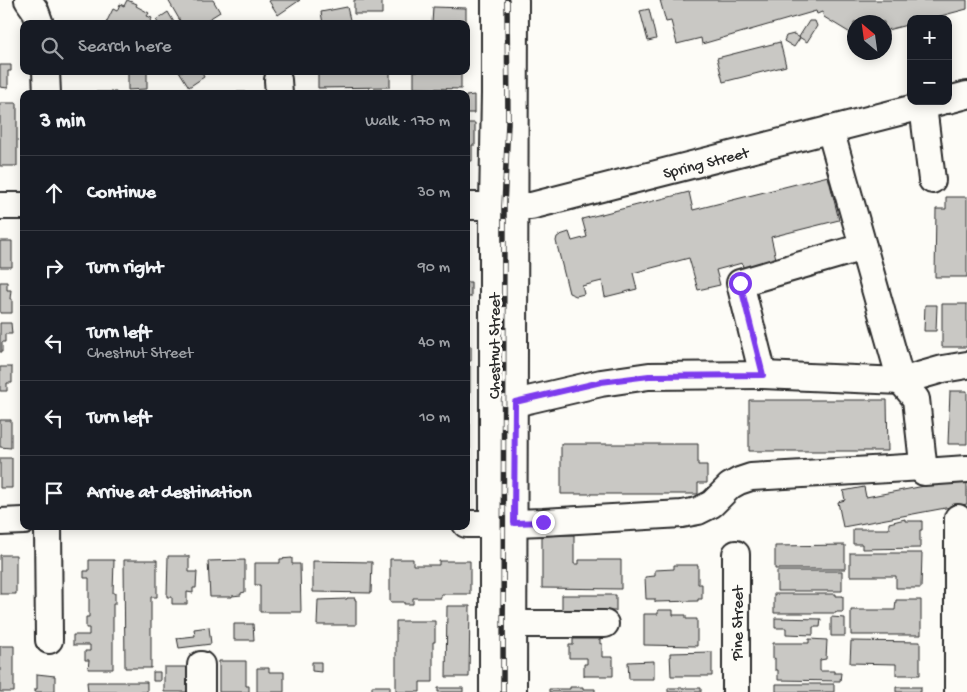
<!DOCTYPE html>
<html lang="en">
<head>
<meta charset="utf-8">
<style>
	:root { --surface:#171b24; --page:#242831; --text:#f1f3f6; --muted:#9ea1a6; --line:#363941 }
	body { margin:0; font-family:"Gochi Hand",sans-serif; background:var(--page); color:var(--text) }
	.controls { position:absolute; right:15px; top:15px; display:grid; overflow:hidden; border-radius:10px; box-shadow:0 2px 12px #0003 }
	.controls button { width:45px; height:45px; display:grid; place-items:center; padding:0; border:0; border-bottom:1px solid var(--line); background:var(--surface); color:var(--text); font:25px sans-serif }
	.compass { position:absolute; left:847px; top:15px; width:45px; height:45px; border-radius:50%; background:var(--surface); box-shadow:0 2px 12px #0003; rotate:331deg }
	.stop { position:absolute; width:15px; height:15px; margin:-11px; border:4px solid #7c3aed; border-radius:50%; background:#fff }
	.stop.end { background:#7c3aed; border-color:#fff; box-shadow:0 1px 5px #0008 }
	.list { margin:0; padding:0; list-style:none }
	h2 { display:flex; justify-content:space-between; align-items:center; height:65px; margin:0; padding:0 20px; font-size:21px }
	h2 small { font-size:16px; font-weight:400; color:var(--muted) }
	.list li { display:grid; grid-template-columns:32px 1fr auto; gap:15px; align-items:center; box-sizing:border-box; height:75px; padding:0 20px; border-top:1px solid var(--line) }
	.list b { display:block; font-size:19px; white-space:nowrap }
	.list p { margin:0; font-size:16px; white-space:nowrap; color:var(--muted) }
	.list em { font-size:16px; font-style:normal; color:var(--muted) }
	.icon { flex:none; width:28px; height:28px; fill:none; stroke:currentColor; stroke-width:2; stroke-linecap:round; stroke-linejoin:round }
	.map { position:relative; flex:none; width:967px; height:692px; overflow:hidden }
	.search { position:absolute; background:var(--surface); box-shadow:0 2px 12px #0003; left:20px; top:20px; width:450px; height:55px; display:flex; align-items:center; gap:12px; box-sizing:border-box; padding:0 18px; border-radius:10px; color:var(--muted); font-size:19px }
	.panel { position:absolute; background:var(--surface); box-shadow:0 2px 12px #0003; left:20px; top:90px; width:450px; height:440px; border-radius:10px }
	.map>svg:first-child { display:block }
</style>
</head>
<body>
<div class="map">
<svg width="967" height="692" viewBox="0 0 967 692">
	<rect width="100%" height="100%" fill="#fdfcf7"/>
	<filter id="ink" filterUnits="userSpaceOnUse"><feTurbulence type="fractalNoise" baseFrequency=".02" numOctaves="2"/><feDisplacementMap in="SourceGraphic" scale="10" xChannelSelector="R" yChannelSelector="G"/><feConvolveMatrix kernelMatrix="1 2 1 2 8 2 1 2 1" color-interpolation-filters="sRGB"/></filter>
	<g filter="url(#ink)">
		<path fill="#c9c8c4" stroke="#2b2b2b" d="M127 0 137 4 136 6 149 13 147 16 152 18 149 24H108L106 23 113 9 117 11 120 4 124 6Z
			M168 0H213L220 12 201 24H182Z
			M271 0H300L278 15 269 1Z
			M354 0H382V14H354Z
			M660 0H967V9L929 19H911V24L887 30 888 32 884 33V22H854V41L852 34 824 17 822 12 817 14 816 11 702 44 701 38 677 44 671 21 666 22Z
			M347 7 351 24H323L321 12Z
			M433 7 466 8V24H432Z
			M649 9 656 39 648 41 640 11Z
			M168 12 175 24H159L156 20Z
			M809 21H815L817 26 807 42 799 37Z
			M794 34 800 38 794 47 784 41 786 36Z
			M780 42 786 66 723 82 717 58Z
			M0 65H11V71H8V88L0 87Z
			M128 71H147V89L128 90Z
			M179 71H201L204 77 189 87Z
			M318 71H390V87L318 88Z
			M414 71H461V89L414 88Z
			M90 92H116L117 94H90Z
			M218 92H245V94H218Z
			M474 95V113H466V96Z
			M0 103H17V166H0Z
			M466 123H475V145H472V161H466Z
			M828 176 839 220 771 237 777 263 744 272 742 263 716 270 720 285 698 290 689 258 633 273 637 289 605 297 602 281 582 286 584 294 576 296 569 293 556 241 557 237 560 235 569 232 572 241 587 237 582 219 689 192 693 210Z
			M946 197H967V277H935L936 209H946Z
			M0 241H12V267H0Z
			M0 282H7V290H11L10 299H12V313H0Z
			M466 282H471V297H467V309Z
			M942 304H967V347H942Z
			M925 305H937L936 331H924Z
			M0 323H11L12 334H5V342H2V352H0Z
			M466 334H468L467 346H471V361H466Z
			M466 366H470V393L466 392Z
			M0 367H12V383H7V391H0Z
			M950 391H967V444H948Z
			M749 400H887L888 451H749Z
			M0 420H11V448L0 447Z
			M466 424H470V449H466Z
			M561 444H698V465H707V483H698V494H561Z
			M466 455H470V480H466Z
			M0 458H12V488H0Z
			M967 478V504L843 527 838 502 845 500 843 491 864 487 866 497Z
			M905 519V521H922V530H920V548L862 549V544H853V529H889V523Z
			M542 535H574V564H579V560H621V589L542 588Z
			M845 545V569H775V546Z
			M850 553H922L921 588H896V576H850Z
			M0 555H16V594H0Z
			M168 556H189V572H197L196 588H193V593L187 592V604H172V597H167Z
			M292 558V564H300L301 612H260V585H255V563H280V559Z
			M390 559H413V565H439V561H470V594H441V598H413V604H404V602H390Z
			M89 560H114L113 593H115V604H113V669H88L89 660H85V651H90V645H73V635H89V628H86V617H89V578H84V571H89Z
			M124 560H157V597H151V668H125Z
			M245 560V592L241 593V595L232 596V597H210L208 561Z
			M313 561 372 562 371 593 313 592Z
			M674 565H698V584H702V599H698V601L655 602V599H646L645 577 655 576V570L674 569Z
			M777 571H842V591H777Z
			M774 594H836V596H843V612H836V613H774Z
			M562 595H616V611H562Z
			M347 598H355V600H356V625H317L318 600 347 599Z
			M896 600H921V635H851V610H895Z
			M447 606H470L469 677H446Z
			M658 610H673V615H686V619H697V646L644 645V614H658Z
			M831 617 845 618V636H831Z
			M775 618 821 619 820 627H813V635L786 634V628H775Z
			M396 621H435V642H433V682H420V692H396Z
			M234 624H253L254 640H234Z
			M209 627 211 644 179 648 177 638 195 636 194 629Z
			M573 639H600V644L602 643V657H613V676H584V664H587V658H569V645H573Z
			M809 639 827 640 826 659 820 660V671H834V673H841L840 681 778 680V670H775V658L773 659V643H809Z
			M851 641 920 642V675H896V664L850 663Z
			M0 646H14V692H0Z
			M712 652V676H671L670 653Z
			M219 661H246V686H249V692H219Z
			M654 661V679H629L628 662Z
			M312 662H321V672L312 671Z
			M164 667H189V692H164Z
			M257 668H269V672H284V692H257Z
			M153 672H160V681H153Z
			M37 674 55 676V692H35V689H37Z
			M87 682H147V692H88Z
			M776 684H834V692H776Z
			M372 686H390V692H372Z
			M570 687H583V689H595V692H549V689H570Z
			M896 687H921V692H896Z
			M438 688H463V692H438Z
			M668 688H701V692H668Z"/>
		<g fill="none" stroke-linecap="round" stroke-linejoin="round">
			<defs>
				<g id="minor">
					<path d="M28 0 35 10 40 24"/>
					<path d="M46 71 47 94"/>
					<path d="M278 80 279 94"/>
					<path d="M948 100 967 95"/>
					<path d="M923 106 932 180"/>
					<path d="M830 129 901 381 916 399 924 472 967 469"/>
					<path d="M0 206H24"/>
					<path id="s1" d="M466 206H531L942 101"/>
					<path d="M763 375 901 381 943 369 967 365"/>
					<path d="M515 403 601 383 649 376 763 375 740 283 863 247"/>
					<path d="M0 522 24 521"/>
					<path d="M514 523 543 522 682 514 698 511 712 504 730 486 739 481 751 477 923 467"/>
					<path d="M466 524H493"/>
					<path d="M48 526 49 640"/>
					<path d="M514 624H605"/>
					<path d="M201 692V665"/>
					<path d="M493 692V206L495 94V0"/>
					<path d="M513 692 515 0"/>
					<path d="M736 692V554"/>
					<path d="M958 692V518"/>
				</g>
			</defs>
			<use href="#minor" stroke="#2b2b2b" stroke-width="30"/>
			<use href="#minor" stroke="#fdfcf7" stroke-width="26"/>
			<defs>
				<path id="rail" d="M503 692 504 206 508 123 507 0"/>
			</defs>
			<use href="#rail" stroke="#2b2b2b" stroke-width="5.5"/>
			<use href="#rail" stroke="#fdfcf7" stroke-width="4" stroke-dasharray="11" stroke-linecap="butt"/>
		</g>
	</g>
	<g fill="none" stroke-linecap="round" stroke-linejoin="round" filter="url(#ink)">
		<path stroke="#7c3aed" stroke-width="6" d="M543 522 514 523 515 402 601 382 649 376 763 375 740 283"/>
	</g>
	<g text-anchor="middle" stroke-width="5" stroke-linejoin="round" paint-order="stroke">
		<g font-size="16" fill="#2b2b2b" stroke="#fdfcf7">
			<text dy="6" stroke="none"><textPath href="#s1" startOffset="245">Spring Street</textPath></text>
			<text transform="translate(493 346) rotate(-90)" y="6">Chestnut Street</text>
			<text transform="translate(736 623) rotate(-90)" y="6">Pine Street</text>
		</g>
	</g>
</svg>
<div class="controls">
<button>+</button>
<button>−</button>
</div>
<svg class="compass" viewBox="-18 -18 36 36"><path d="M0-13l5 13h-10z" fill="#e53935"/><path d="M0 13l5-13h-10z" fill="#9ea1a6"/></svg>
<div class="stop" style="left:740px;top:283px"></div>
<div class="stop end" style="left:543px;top:522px"></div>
<div class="search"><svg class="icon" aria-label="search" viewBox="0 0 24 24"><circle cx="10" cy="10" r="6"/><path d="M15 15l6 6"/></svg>Search here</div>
<section class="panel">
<h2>3 min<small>Walk · 170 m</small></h2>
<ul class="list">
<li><svg class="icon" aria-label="ahead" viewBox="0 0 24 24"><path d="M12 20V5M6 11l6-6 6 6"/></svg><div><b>Continue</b></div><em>30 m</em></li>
<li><svg class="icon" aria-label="right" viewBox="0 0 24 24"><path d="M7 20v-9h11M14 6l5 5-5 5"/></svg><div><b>Turn right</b></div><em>90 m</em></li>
<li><svg class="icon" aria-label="left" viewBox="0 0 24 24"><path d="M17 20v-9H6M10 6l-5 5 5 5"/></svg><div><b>Turn left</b><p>Chestnut Street</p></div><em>40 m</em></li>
<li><svg class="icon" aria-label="left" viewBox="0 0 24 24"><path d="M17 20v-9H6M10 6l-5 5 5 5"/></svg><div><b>Turn left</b></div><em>10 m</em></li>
<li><svg class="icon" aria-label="arrive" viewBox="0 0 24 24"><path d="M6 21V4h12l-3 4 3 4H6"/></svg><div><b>Arrive at destination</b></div></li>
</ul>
</section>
</div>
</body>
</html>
